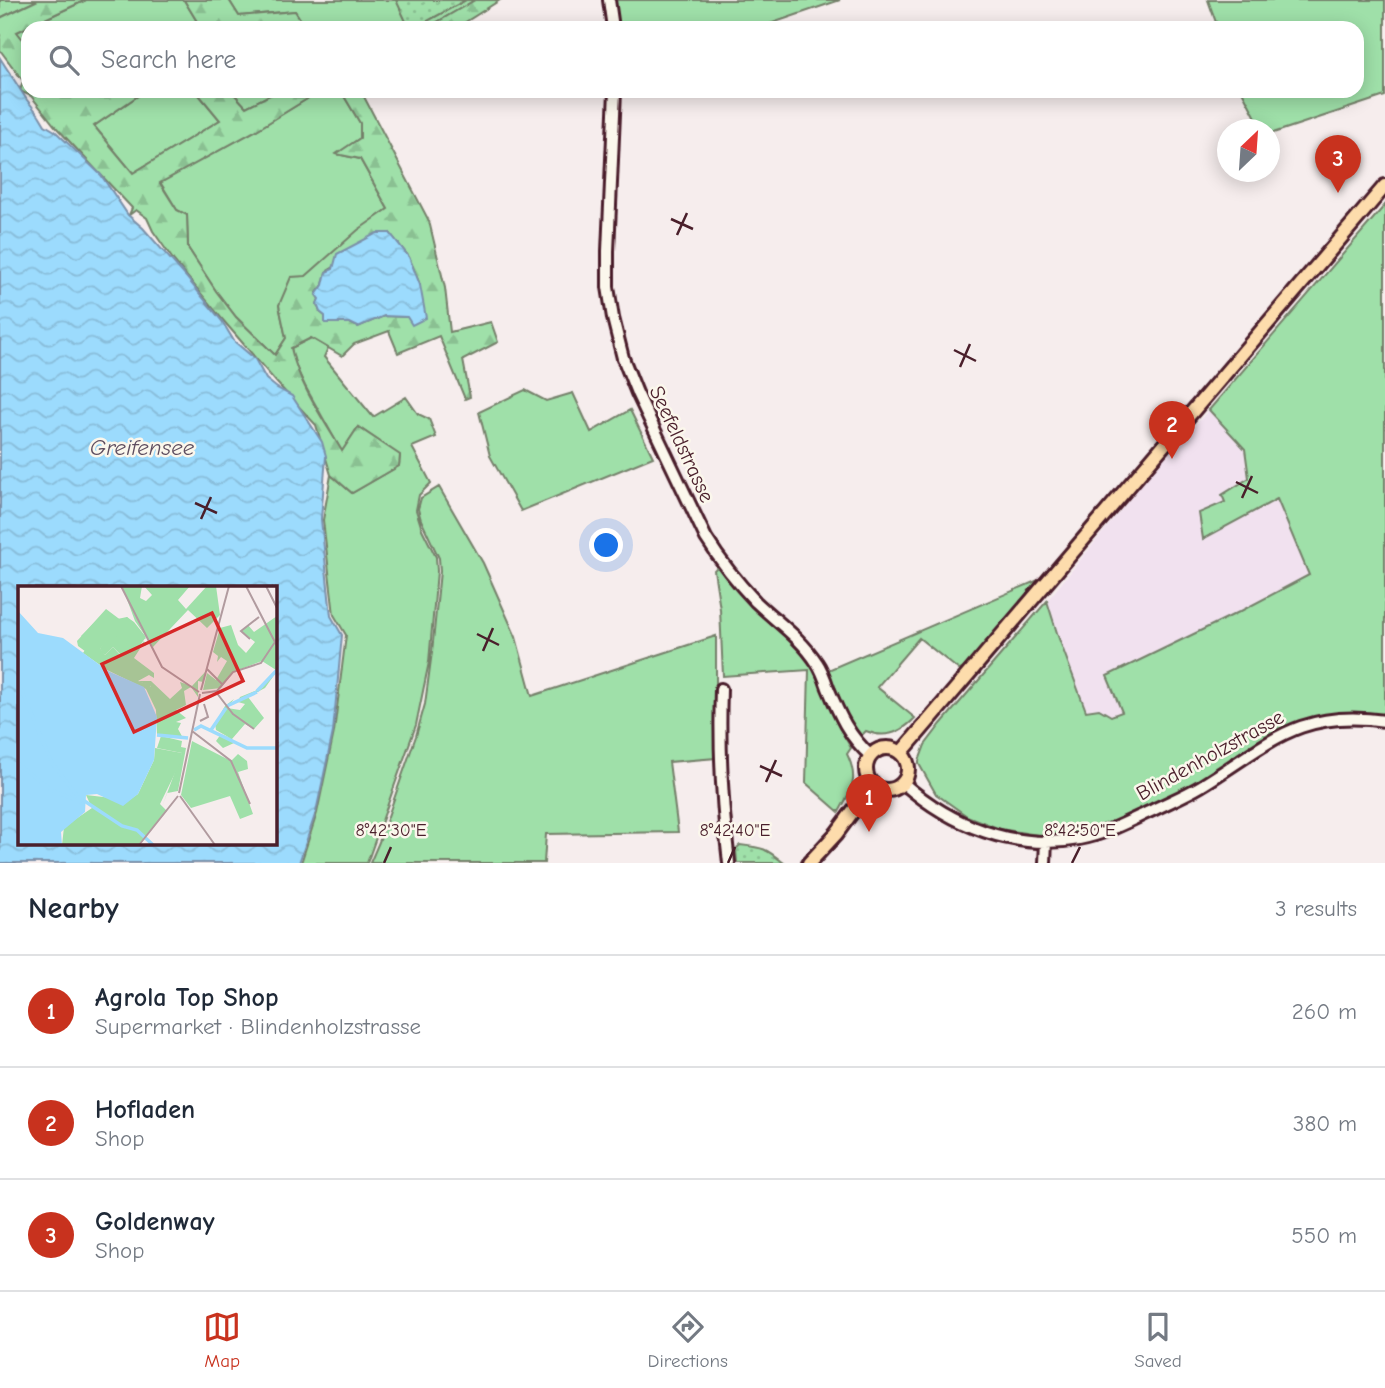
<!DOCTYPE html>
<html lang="en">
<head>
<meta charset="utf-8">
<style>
	:root { --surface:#fff; --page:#f2f2f3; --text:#1f2937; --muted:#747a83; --line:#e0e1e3; --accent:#c8321e }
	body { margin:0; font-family:"Comic Neue",sans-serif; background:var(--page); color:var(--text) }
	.compass { position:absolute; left:1217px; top:119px; width:63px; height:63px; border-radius:50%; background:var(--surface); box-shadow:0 4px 18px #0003; rotate:25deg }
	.you { position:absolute; left:607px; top:546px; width:24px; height:24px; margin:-18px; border:5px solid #fff; border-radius:50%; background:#1a73e8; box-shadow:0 0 0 10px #1a73e833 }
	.badge { display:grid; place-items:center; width:46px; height:46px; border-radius:50%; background:var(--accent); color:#fff; font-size:23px; font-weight:700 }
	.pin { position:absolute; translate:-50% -58px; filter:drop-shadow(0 2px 4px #0008) }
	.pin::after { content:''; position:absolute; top:37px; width:24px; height:21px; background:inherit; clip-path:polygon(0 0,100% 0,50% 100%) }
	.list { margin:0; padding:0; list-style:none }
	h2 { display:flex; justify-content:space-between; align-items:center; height:91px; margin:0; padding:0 28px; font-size:30px }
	h2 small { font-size:23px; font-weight:400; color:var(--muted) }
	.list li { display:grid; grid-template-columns:46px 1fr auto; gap:21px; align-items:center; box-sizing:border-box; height:112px; padding:0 28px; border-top:2px solid var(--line) }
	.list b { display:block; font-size:26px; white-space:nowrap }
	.list p { margin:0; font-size:23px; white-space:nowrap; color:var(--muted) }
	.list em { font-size:23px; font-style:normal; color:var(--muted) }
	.icon { flex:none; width:38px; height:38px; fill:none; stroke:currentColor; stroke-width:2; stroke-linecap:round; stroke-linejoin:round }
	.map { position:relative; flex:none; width:1385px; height:863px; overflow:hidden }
	.search { position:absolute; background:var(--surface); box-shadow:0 4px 18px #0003; left:21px; right:21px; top:21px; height:77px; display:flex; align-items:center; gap:18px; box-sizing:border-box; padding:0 24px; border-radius:21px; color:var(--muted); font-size:26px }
	.sheet { height:427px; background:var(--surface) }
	nav { display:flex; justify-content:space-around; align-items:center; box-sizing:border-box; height:98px; border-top:2px solid var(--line); background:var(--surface); font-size:19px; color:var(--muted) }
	nav a { display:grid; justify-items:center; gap:4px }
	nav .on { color:var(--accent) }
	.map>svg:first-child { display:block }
</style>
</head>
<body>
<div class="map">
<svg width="1385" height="863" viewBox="0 0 1385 863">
	<defs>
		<pattern id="forest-firs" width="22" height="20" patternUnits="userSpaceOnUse" patternTransform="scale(1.75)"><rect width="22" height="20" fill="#9fe0a9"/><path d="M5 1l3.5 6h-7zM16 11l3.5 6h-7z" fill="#8ac092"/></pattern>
		<pattern id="park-dots" width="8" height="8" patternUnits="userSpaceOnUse" patternTransform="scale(1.75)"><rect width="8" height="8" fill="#9fe0a9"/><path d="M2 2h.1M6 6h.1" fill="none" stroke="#8ac092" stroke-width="1.8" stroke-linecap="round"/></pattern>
		<pattern id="water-waves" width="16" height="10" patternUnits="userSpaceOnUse" patternTransform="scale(1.75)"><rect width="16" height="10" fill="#9cdbfd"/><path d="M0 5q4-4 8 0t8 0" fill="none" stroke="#88bcd9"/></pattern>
	</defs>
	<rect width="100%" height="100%" fill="#f6eded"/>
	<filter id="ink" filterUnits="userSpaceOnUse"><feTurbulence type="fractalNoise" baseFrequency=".0143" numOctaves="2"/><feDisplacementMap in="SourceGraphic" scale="14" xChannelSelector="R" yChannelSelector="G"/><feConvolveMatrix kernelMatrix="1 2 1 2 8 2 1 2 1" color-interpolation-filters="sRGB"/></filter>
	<g filter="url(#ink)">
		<path fill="#f1e1ef" d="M1209 410 1245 449 1249 478 1222 495 1225 502 1203 538 1277 499 1310 575 1239 612 1107 676 1122 713 1111 716 1099 709 1086 711 1058 636 1047 601 1177 441 1193 427Z"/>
		<path fill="#9fe0a9" stroke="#74806a" stroke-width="2" d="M0 0H38L0 18Z
			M86 0H184L201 28H28V46L16 32Z
			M229 0H475L427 28H306L295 11 239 16Z
			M609 0H840L758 28H613Z
			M1208 0H1385V96L1270 134V130L1262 129 1242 91H1357V28H1218Z
			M145 91H196L220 120 133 173 94 126Z
			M237 91H278L246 107 233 93Z
			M320 91H341L360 123V138L337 154 360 159 388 209C348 237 313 270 279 305L286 338 275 355 236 317 216 291 188 248 187 215 177 210 160 182 255 131Z
			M1385 205V721L1304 725 1200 787 1115 829 1062 841 1044 836 1000 829 967 816 936 794 919 764V761L925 745 941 724 1047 601 1058 636 1086 711 1099 709 1111 716 1122 712 1107 676 1239 612 1309 575 1277 499 1203 539 1199 513 1225 502 1222 495 1249 478 1245 449 1209 410Z
			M311 338 328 348 324 357 373 417 406 397 418 414 429 419 436 437 412 447 431 483 419 495 416 510 422 529 436 557 437 571 429 662 416 725 367 863H301L317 813 334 732 346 635 334 615 323 520 331 475 352 493 399 466 400 456 358 427 342 452 305 386 295 365 291 348Z
			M525 390 546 401 573 393 591 432 630 410 653 457 521 511 490 456 479 412Z
			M439 487 483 563 516 637 532 696 716 636V758L669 762 678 832 546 834 544 863H370L379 842 416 736 425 704 432 652 440 571 439 558 421 520 418 509 421 498Z
			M718 566 751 604 785 633 804 652 821 680 837 723 851 748 847 754C859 779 852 789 839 812L806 783 809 670 723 676 720 609 714 570Z
			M1043 578 968 668 959 670 919 638 877 687 915 718C901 733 885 739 866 731L861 736 848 718 828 670Z"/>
		<path fill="url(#forest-firs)" stroke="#74806a" stroke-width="2" fill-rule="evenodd" d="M38 0H86L17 32 28 46V91H65L68 94 84 97 92 91H145L94 126 133 173 220 120 196 91H237L234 94 246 107 278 91H320L255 131 160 183 177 210 187 215 188 248 216 291 236 317 275 355 286 338 279 305 291 277 306 276 358 230 388 209 360 159 336 154 360 138V123L341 91H361L429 221 445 288 450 332 491 322 498 342 463 360 470 397 465 399 439 336 398 353 389 331 354 344 342 356 311 338 291 348C299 385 323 419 342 451L358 427 400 455 399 466 352 493 331 475 316 425 277 383 222 319 174 261 153 231 147 218 136 210 129 215 132 208 55 126 31 96 20 91 23 81 0 50V18ZM390 233 409 257 420 285 407 317 384 316 358 327 350 323H325V316L320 312 317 304 319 299 316 294 323 285 326 272Z
			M184 0H229L239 16 295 11 306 28 281 27 201 28Z
			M475 0H500L456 28H427Z"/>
		<path fill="url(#park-dots)" stroke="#74806a" stroke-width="2" d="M396 0H466L415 28H409Z
			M740 845C765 848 765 848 784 863H737L736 849Z"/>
		<path fill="url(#water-waves)" stroke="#7b90a9" stroke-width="2" fill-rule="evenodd" d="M0 58 27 100 39 115 45 125 55 131 101 175 128 215 143 228 187 278 222 321 234 341 255 359 266 379 277 388 292 396 322 442 326 456 321 519 331 616 342 635 333 732 316 812 299 863H0ZM19 588H275V844H19Z
			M377 233H390L409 257 420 285 426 318 412 325 407 317 384 316 358 327 350 323H325V316L320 312 317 304 319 299 316 295 323 285 326 272 333 269 337 254Z"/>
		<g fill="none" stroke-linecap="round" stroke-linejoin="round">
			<defs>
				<path id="minor" d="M609 0 613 28
					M615 91 608 251V287L613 318 623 358 637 393 706 538C721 562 737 582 756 602 777 622 801 638 817 663 822 670 825 679 828 688 839 714 849 737 871 756
					M721 689C719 748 722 805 729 863
					M903 783C952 826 1014 851 1079 839 1106 834 1129 821 1153 810 1169 802 1186 795 1201 786 1268 745 1299 708 1385 721
					M1045 863 1046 841"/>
				<path id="major" d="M866 769a21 21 0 1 1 42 0a21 21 0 1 1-42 0Z
					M901 753 1385 186
					M809 863 836 834 873 784"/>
			</defs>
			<use href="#minor" stroke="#4a1f2b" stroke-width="16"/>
			<use href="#major" stroke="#4a1f2b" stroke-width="18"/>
			<use href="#minor" stroke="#fbf7ec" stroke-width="10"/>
			<use href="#major" stroke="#fddcac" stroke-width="12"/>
		</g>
	</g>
	<path fill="none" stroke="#4a1f2b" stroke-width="2.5" d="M671 219 693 229M677 235 687 213M954 350 976 361M960 367 970 344M1236 482 1258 493M1242 498 1252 476M195 503 217 513M201 519 211 497M477 634 499 645M483 651 493 628M760 766 782 776M766 782 776 760M384 863 391 847M728 863 735 847M1072 863 1080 847"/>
	<g text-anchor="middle" stroke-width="5" stroke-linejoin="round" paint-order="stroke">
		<g font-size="21" fill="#4a1f2b" stroke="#fbf7ec">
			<text transform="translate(682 444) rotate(65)" y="7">Seefeldstrasse</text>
			<text transform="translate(1210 755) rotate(-29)" y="7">Blindenholzstrasse</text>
		</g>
		<g font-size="23" font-style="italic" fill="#5e4e60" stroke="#fbf7ec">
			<text x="142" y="455">Greifensee</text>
		</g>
	</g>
	<g transform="translate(18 586)">
		<rect width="259" height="259" fill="#f6eded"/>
		<path d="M104 0H124L122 12 128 15 134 9 126 0H172L160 14 168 23 189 0H198L202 29 189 42 170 24 135 61 117 35ZM259 30V85L247 102 230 111 246 132 236 143 227 138 214 153 216 157 205 162 198 155 203 148 212 152 198 144 197 138 207 120 216 113 209 122 222 124 227 118 220 116 222 111 244 102 258 84 244 75 215 86 203 102 185 104 189 87 198 94 209 75 203 71 199 76 200 70 195 66 202 42 213 39 220 59 228 67 237 56 223 45 230 39 236 46ZM97 43 124 58 114 72 123 80 119 96 103 87 112 72 108 77 102 75 106 79 101 87 96 79 93 83 87 80 96 69 102 73 109 70H104L95 61 87 69 84 66 82 62ZM188 85 185 96 180 95V111L173 101 166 105 168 119 158 124 168 132 158 136 163 137 160 143 165 152 139 148 138 124 128 103 133 100 120 95H133L152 113 164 102 162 96 174 100ZM143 150 164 155 163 161 168 162 160 205 149 207 144 221 164 167 139 162ZM174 155 213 175 220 168 229 175 230 183 220 186 235 228 222 233 212 210 173 222 163 209Z" fill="#9fe0a9"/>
		<path d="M109 31 128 53 97 44 82 62 87 69 95 61 103 70H114L126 55 128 60 125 58 116 72 136 87V92L131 89 120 95 133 99 130 104 89 84 65 67 71 58 63 50 75 38Z" fill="#9fe0a9"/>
		<path d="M137 162 164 167 163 175 142 218 149 225 120 259H44L46 241 74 222 68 209 111 214 120 208 136 174Z" fill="#9fe0a9"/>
		<path d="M88 23 104 35 109 31 116 36 128 51 118 65 95 47 75 71 60 60 59 55Z" fill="#9fe0a9"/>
		<path d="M0 25 20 47 45 52 90 85 126 101 139 131 136 174 120 208 105 220 79 208 68 209 67 226 43 246 44 259H0Z" fill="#9cdbfd"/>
		<path fill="none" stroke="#9cdbfd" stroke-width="3.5" d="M0 96 34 177 64 216M239 105 259 84M209 120 239 106M176 144 183 140 229 162H259M193 144 208 122M139 149 170 152M0 177 33 204 63 216M65 214 104 240 119 244 135 259"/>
		<path fill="none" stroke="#b19b9f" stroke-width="2" d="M103 0 144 81 181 106M228 0 259 60M248 0 259 22M232 53 223 45 241 31M189 83 205 99M183 104 211 0M198 106 215 128 236 143M184 107 199 105 215 86 243 77 259 53M182 135 190 131 186 118M174 145 213 175 232 218M161 207 182 108M162 210 197 259M121 259 160 210"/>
		<path fill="#d62828" fill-opacity="0.15" stroke="#d62828" stroke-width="3.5" d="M194 27 225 95 116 146 84 78Z"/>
		<rect width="259" height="259" fill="none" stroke="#4a1f2b" stroke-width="3.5"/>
	</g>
	<g font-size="18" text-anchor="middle" fill="#4a1f2b" stroke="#fbf7ec" stroke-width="5" stroke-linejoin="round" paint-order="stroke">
		<text x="391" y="836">8°42'30"E</text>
		<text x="735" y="836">8°42'40"E</text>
		<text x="1080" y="836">8°42'50"E</text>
	</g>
</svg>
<svg class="compass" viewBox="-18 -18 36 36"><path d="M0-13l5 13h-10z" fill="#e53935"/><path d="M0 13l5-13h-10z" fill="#747a83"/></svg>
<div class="you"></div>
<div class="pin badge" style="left:869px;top:832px">1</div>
<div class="pin badge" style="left:1172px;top:459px">2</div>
<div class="pin badge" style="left:1338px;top:193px">3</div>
<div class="search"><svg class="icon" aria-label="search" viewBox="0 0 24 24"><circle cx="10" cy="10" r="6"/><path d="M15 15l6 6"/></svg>Search here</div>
</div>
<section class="sheet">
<h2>Nearby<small>3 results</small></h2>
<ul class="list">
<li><span class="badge">1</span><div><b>Agrola Top Shop</b><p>Supermarket · Blindenholzstrasse</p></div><em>260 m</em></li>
<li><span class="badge">2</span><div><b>Hofladen</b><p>Shop</p></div><em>380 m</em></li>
<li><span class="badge">3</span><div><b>Goldenway</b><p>Shop</p></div><em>550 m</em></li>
</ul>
</section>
<nav>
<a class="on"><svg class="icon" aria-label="map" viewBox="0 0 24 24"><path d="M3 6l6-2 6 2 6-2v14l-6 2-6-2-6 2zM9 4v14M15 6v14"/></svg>Map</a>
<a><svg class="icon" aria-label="directions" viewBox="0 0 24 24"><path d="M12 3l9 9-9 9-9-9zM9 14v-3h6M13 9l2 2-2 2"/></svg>Directions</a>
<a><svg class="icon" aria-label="saved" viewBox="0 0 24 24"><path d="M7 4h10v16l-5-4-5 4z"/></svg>Saved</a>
</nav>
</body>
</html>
